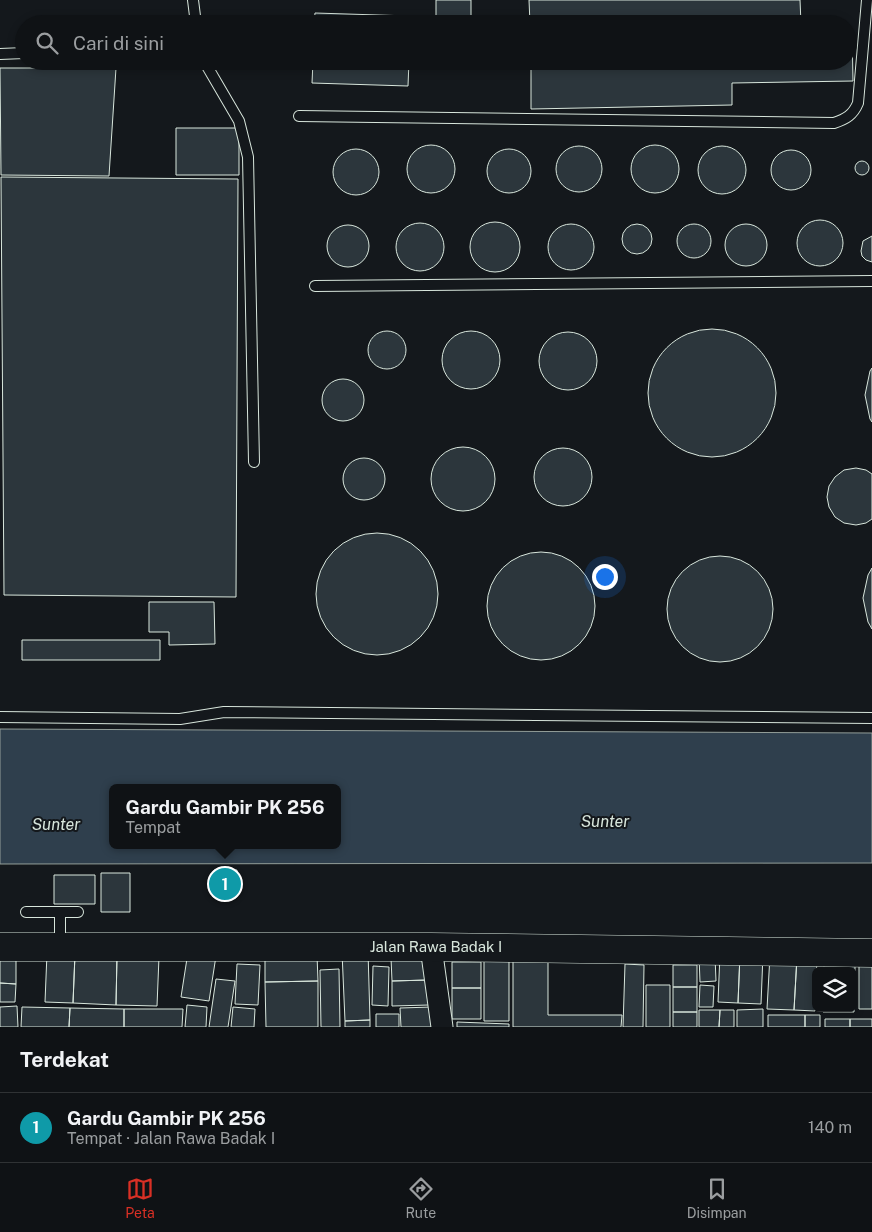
<!DOCTYPE html>
<html lang="id">
<head>
<meta charset="utf-8">
<style>
	:root { --surface:#0f1215; --page:#181b1e; --text:#f1f3f6; --muted:#9b9ea0; --line:#2f3234; --accent:#d93025 }
	body { margin:0; font-family:"Public Sans",sans-serif; background:var(--page); color:var(--text) }
	.controls { position:absolute; right:15px; bottom:15px; display:grid; overflow:hidden; border-radius:8px; box-shadow:0 2px 8px #0003 }
	.controls button { width:45px; height:45px; display:grid; place-items:center; padding:0; border:0; border-bottom:1px solid var(--line); background:var(--surface); color:var(--text); font:25px sans-serif }
	.you { position:absolute; left:604px; top:576px; width:18px; height:18px; margin:-12px; border:4px solid #fff; border-radius:50%; background:#1a73e8; box-shadow:0 0 0 8px #1a73e833 }
	.badge { display:grid; place-items:center; width:32px; height:32px; border-radius:50%; background:var(--accent); color:#fff; font-size:16px; font-weight:700 }
	.pin { position:absolute; translate:-50% -50%; border:2px solid #fff; box-shadow:0 1px 5px #0006 }
	.popup { position:absolute; left:109px; top:784px; width:232px; height:65px; box-sizing:border-box; display:grid; place-content:center; border-radius:8px; background:var(--surface); filter:drop-shadow(0 1px 4px #0005); font-size:16px; white-space:nowrap; color:var(--muted) }
	.popup b { font-size:19px; color:var(--text) }
	.popup::after { content:''; position:absolute; left:50%; top:100%; margin-left:-10px; border:10px solid transparent; border-top-color:var(--surface) }
	.list { margin:0; padding:0; list-style:none }
	h2 { display:flex; justify-content:space-between; align-items:center; height:65px; margin:0; padding:0 20px; font-size:21px }
	h2 small { font-size:16px; font-weight:400; color:var(--muted) }
	.list li { display:grid; grid-template-columns:32px 1fr auto; gap:15px; align-items:center; box-sizing:border-box; height:70px; padding:0 20px; border-top:1px solid var(--line) }
	.list b { display:block; font-size:19px; white-space:nowrap }
	.list p { margin:0; font-size:16px; white-space:nowrap; color:var(--muted) }
	.list em { font-size:16px; font-style:normal; color:var(--muted) }
	.icon { flex:none; width:28px; height:28px; fill:none; stroke:currentColor; stroke-width:2; stroke-linecap:round; stroke-linejoin:round }
	.map { position:relative; flex:none; width:872px; height:1027px; overflow:hidden }
	.search { position:absolute; background:var(--surface); box-shadow:0 2px 8px #0003; left:15px; right:15px; top:15px; height:55px; display:flex; align-items:center; gap:12px; box-sizing:border-box; padding:0 18px; border-radius:28px; color:var(--muted); font-size:19px }
	.sheet { height:135px; background:var(--surface) }
	nav { display:flex; justify-content:space-around; align-items:center; box-sizing:border-box; height:70px; border-top:1px solid var(--line); background:var(--surface); font-size:14px; color:var(--muted) }
	nav a { display:grid; justify-items:center; gap:2px }
	nav .on { color:var(--accent) }
	.map>svg:first-child { display:block }
</style>
</head>
<body>
<div class="map">
<svg width="872" height="1027" viewBox="0 0 872 1027">
	<rect width="100%" height="100%" fill="#14181c"/>
	<path fill="#2f3f4d" stroke="#939e99" fill-rule="evenodd" d="M0 729 872 733V863L0 864ZM112 788H338V845H112Z"/>
	<path fill="#2c363c" stroke="#d8e6dc" d="M436 0H471V24H436Z
		M529 0H800L801 24H530Z
		M315 13 410 16V24H314Z
		M848 33H852L853 81 732 83V105L531 109V61H848Z
		M313 61H409L408 86 312 83Z
		M0 68H116L109 176 1 175Z
		M176 128H239V175H176Z
		M407 169a24 24 0 1 1 48 0a24 24 0 1 1-48 0Z
		M631 169a24 24 0 1 1 48 0a24 24 0 1 1-48 0Z
		M556 169a23 23 0 1 1 46 0a23 23 0 1 1-46 0Z
		M698 170a24 24 0 1 1 48 0a24 24 0 1 1-48 0Z
		M333 172a23 23 0 1 1 46 0a23 23 0 1 1-46 0Z
		M487 171a22 22 0 1 1 44 0a22 22 0 1 1-44 0Z
		M771 170a20 20 0 1 1 40 0a20 20 0 1 1-40 0Z
		M855 168a7 7 0 1 1 14 0a7 7 0 1 1-14 0Z
		M1 177 238 179 236 597 4 595Z
		M797 243a23 23 0 1 1 46 0a23 23 0 1 1-46 0Z
		M470 247a25 25 0 1 1 50 0a25 25 0 1 1-50 0Z
		M396 247a24 24 0 1 1 48 0a24 24 0 1 1-48 0Z
		M622 239a15 15 0 1 1 30 0a15 15 0 1 1-30 0Z
		M548 247a23 23 0 1 1 46 0a23 23 0 1 1-46 0Z
		M725 245a21 21 0 1 1 42 0a21 21 0 1 1-42 0Z
		M677 241a17 17 0 1 1 34 0a17 17 0 1 1-34 0Z
		M327 246a21 21 0 1 1 42 0a21 21 0 1 1-42 0Z
		M872 236V262L866 260 862 256 861 251 863 241Z
		M648 393a64 64 0 1 1 128 0a64 64 0 1 1-128 0Z
		M442 360a29 29 0 1 1 58 0a29 29 0 1 1-58 0Z
		M368 350a19 19 0 1 1 38 0a19 19 0 1 1-38 0Z
		M539 361a29 29 0 1 1 58 0a29 29 0 1 1-58 0Z
		M872 368V422L870 419 865 395 870 371Z
		M322 400a21 21 0 1 1 42 0a21 21 0 1 1-42 0Z
		M431 479a32 32 0 1 1 64 0a32 32 0 1 1-64 0Z
		M534 477a29 29 0 1 1 58 0a29 29 0 1 1-58 0Z
		M343 479a21 21 0 1 1 42 0a21 21 0 1 1-42 0Z
		M856 468 866 470 872 474V519L866 523 856 525 844 523 835 517 829 507 827 497 829 486 835 477 844 470Z
		M316 594a61 61 0 1 1 122 0a61 61 0 1 1-122 0Z
		M487 606a54 54 0 1 1 108 0a54 54 0 1 1-108 0Z
		M667 609a53 53 0 1 1 106 0a53 53 0 1 1-106 0Z
		M872 568V629L868 622 863 598 868 575Z
		M149 602H214L215 644 169 645V632H149Z
		M22 640H160V660H22Z
		M214 870H237L236 898 213 897Z
		M101 873H130V912H101Z
		M54 875H95V904H54Z
		M368 951 370 1020 345 1021 342 952Z
		M188 952 216 956 209 1001 181 997Z
		M47 953 75 954 73 1003 45 1002Z
		M720 953 740 954 738 1003 718 1002Z
		M75 954 117 955 116 1005 73 1003Z
		M740 954H763L761 1004 738 1003Z
		M117 955 159 957 157 1006 116 1005Z
		M265 955H317L318 981 265 982Z
		M770 955 797 957 794 1010 767 1009Z
		M699 956H715L716 981 700 982Z
		M824 956 855 957V978H853V971H824Z
		M859 956H872V1009H859Z
		M427 957 428 980 392 981 391 958Z
		M797 957 817 958 815 1011 794 1010Z
		M0 960H16V984L0 983Z
		M484 960H509V1021H484Z
		M513 960H548V1015H622L621 1027H513Z
		M452 962H481V988H452Z
		M237 964 260 965 258 1005 235 1004Z
		M625 964 644 965 643 1027H623Z
		M673 965H697V987H673Z
		M373 966 389 967 388 1006 372 1005Z
		M339 969 340 1027H321L320 970Z
		M853 978H855L854 1012H823V1008H853Z
		M216 979 235 981 228 1027H209Z
		M428 980 429 1005 392 1006V981Z
		M318 981V1027H266L265 982Z
		M0 983 16 984 15 1002H0Z
		M646 985H670V1027H646Z
		M700 985 714 986 713 1007H699Z
		M673 987H697V1012H673Z
		M452 988H481V1019H452Z
		M187 1005 207 1007 206 1027H185Z
		M17 1006 18 1027H0V1007Z
		M22 1007 70 1008 69 1027H21Z
		M233 1007 255 1009 254 1027H231Z
		M432 1007 433 1027H401L400 1008Z
		M70 1008 124 1009V1027H69Z
		M124 1009H183L182 1027H124Z
		M763 1009V1027H737V1010Z
		M699 1010H720L719 1027H699Z
		M720 1010H734V1027H719Z
		M673 1012H697V1027H673Z
		M376 1014H399V1027H376Z
		M768 1015H805V1027H768Z
		M805 1015H820V1027H805Z
		M825 1019H850V1027H825Z
		M850 1019H872V1027H850Z
		M370 1020V1027H345V1021Z
		M457 1022 509 1024V1027H457Z"/>
	<g fill="none" stroke-linecap="round" stroke-linejoin="round">
		<defs>
			<path id="lane" d="M193 0 196 24
				M0 54 24 53
				M204 61 239 121 248 157 254 462
				M299 116 834 123C846 119 853 115 858 103L867 0
				M315 286 872 281
				M0 717 180 719 224 712 872 718
				M26 912H60V946
				M60 912H78"/>
			<path id="street" d="M431 947 442 1027"/>
			<path id="secondary" d="M0 947H431L872 953"/>
		</defs>
		<use href="#lane" stroke="#d8e6dc" stroke-width="12"/>
		<use href="#street" stroke="#d8e6dc" stroke-width="23"/>
		<use href="#secondary" stroke="#d8e6dc" stroke-width="29"/>
		<use href="#lane" stroke="#14181c" stroke-width="10"/>
		<use href="#street" stroke="#14181c" stroke-width="21"/>
		<use href="#secondary" stroke="#14181c" stroke-width="28"/>
	</g>
	<g text-anchor="middle" stroke-width="4" stroke-linejoin="round" paint-order="stroke">
		<g font-size="15" fill="#d8e6dc" stroke="#14181c">
			<text x="436" y="952">Jalan Rawa Badak I</text>
		</g>
		<g font-size="16" font-style="italic" fill="#d8e6dc" stroke="#14181c">
			<text x="605" y="827">Sunter</text>
			<text x="56" y="830">Sunter</text>
		</g>
	</g>
</svg>
<div class="controls">
<button><svg class="icon" aria-label="layers" viewBox="0 0 24 24"><path d="M12 4l9 5-9 5-9-5zM3 14l9 5 9-5"/></svg></button>
</div>
<div class="you"></div>
<div class="pin badge" style="left:225px;top:884px;background:#0f9aa8">1</div>
<div class="popup"><b>Gardu Gambir PK 256</b>Tempat</div>
<div class="search"><svg class="icon" aria-label="search" viewBox="0 0 24 24"><circle cx="10" cy="10" r="6"/><path d="M15 15l6 6"/></svg>Cari di sini</div>
</div>
<section class="sheet">
<h2>Terdekat<small></small></h2>
<ul class="list">
<li><span class="badge" style="background:#0f9aa8">1</span><div><b>Gardu Gambir PK 256</b><p>Tempat · Jalan Rawa Badak I</p></div><em>140 m</em></li>
</ul>
</section>
<nav>
<a class="on"><svg class="icon" aria-label="map" viewBox="0 0 24 24"><path d="M3 6l6-2 6 2 6-2v14l-6 2-6-2-6 2zM9 4v14M15 6v14"/></svg>Peta</a>
<a><svg class="icon" aria-label="directions" viewBox="0 0 24 24"><path d="M12 3l9 9-9 9-9-9zM9 14v-3h6M13 9l2 2-2 2"/></svg>Rute</a>
<a><svg class="icon" aria-label="saved" viewBox="0 0 24 24"><path d="M7 4h10v16l-5-4-5 4z"/></svg>Disimpan</a>
</nav>
</body>
</html>
